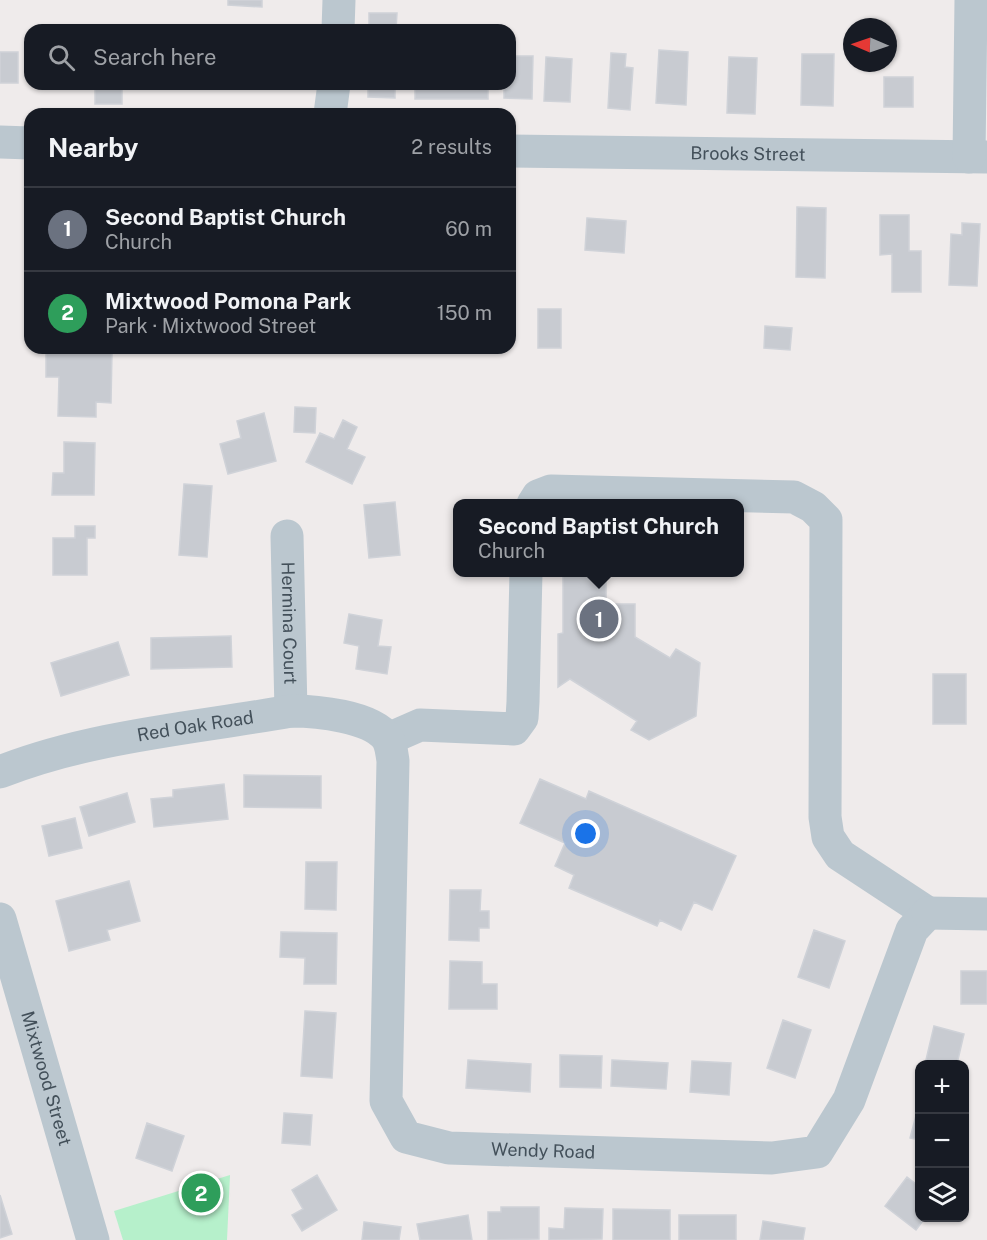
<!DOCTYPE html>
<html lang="en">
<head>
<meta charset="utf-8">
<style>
	:root { --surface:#171b24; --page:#20242c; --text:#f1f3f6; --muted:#9ea1a6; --line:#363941; --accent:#1172e3 }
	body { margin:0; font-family:"Public Sans",sans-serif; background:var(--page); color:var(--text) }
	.controls { position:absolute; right:18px; bottom:18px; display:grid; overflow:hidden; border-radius:12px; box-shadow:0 2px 4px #0004 }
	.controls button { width:54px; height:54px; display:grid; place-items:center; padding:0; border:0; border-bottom:2px solid var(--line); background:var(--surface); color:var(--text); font:30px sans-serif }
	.compass { position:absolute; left:843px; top:18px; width:54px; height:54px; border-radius:50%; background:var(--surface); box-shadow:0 2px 4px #0004; rotate:272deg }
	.you { position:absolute; left:586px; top:834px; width:21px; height:21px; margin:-15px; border:4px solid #fff; border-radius:50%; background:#1a73e8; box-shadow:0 0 0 9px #1a73e833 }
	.badge { display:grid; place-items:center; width:39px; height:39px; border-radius:50%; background:var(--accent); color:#fff; font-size:20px; font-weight:700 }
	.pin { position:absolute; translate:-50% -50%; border:3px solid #fff; box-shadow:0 2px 6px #0006 }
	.popup { position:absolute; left:453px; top:499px; width:291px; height:78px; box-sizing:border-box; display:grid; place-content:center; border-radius:12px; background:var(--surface); filter:drop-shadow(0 2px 4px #0005); font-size:20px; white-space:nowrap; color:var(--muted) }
	.popup b { font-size:22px; color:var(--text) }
	.popup::after { content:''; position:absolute; left:50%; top:100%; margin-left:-12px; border:12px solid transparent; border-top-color:var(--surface) }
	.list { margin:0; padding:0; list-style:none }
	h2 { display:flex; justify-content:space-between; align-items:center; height:78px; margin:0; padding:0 24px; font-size:26px }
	h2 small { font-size:20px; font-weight:400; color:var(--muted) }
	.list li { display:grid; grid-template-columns:39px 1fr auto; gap:18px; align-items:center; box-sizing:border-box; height:84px; padding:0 24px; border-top:2px solid var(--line) }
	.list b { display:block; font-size:22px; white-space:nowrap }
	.list p { margin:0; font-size:20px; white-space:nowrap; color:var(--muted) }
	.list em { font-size:20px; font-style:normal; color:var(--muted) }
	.icon { flex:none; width:33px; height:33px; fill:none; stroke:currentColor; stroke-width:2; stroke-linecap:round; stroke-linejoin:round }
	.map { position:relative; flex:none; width:987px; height:1240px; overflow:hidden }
	.search { position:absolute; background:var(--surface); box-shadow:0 2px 4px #0004; left:24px; top:24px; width:492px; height:66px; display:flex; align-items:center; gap:15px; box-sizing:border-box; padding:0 21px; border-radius:18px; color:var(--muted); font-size:22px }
	.panel { position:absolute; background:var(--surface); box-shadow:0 2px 4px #0004; left:24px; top:108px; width:492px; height:246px; border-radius:18px }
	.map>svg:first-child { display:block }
</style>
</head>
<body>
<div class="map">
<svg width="987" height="1240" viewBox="0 0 987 1240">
	<rect width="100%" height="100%" fill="#efebeb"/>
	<path fill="#b6f0cb" d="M230 1175 227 1240H123L114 1211Z"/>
	<path fill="#c8cbd1" stroke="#cfd2d8" stroke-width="1.5" d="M228 0H262V7L228 5Z
		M369 13H397L396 30H369Z
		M659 50 688 52 686 105 656 103Z
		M0 52H18V83H0Z
		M611 53 626 54 625 67 633 68 630 110 608 108Z
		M802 54H834L833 106 801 105Z
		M510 56H533L532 99 504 98V84H510Z
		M546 57 572 59 570 102 544 101Z
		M729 57 757 58 755 114 727 113Z
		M884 77H913V107H884Z
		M79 84H122V104H95V88L79 87Z
		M152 84H207V87H152Z
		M234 84H261V88L234 89Z
		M368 84H395V98L368 97Z
		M415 84H488V99H415Z
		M797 207 826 208 825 278 796 277Z
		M880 215H909V251H921V292H892V254L880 255Z
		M587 218 626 221 624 253 585 250Z
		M962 223 980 224 977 286 949 285 951 234 962 235Z
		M538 309H561V348H538Z
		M765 326 792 328 790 350 764 348Z
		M46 350 112 352 111 403 96 402V417L58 416 59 377H46Z
		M295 407 316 408 315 433 294 432Z
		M264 413 276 461 228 474 220 444 241 438 237 421Z
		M343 420 357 427 347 449 365 457 352 484 306 462 320 433 334 439Z
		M64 442 95 443 94 495H52L53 473H64Z
		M184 484 212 486 207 557 179 555Z
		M395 502 400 555 369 558 364 505Z
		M75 526H95V538H87V575H53V538H75Z
		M563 572H606V604H635V637L670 658 676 649 700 663 696 716 649 740 631 730 637 721 570 679 558 687V634L563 633Z
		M349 614 382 620 378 646 391 647 387 674 356 669 359 646 344 643Z
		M231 636 232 667 151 669V638Z
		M118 642 129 675 61 696 51 663Z
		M933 674H966V724H933Z
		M244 775 321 776V808L244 807Z
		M540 779 586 799 589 791 736 856 712 910 694 902 681 930 660 920 657 926 569 888 574 875 555 866 565 843 520 823Z
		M224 784 228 819 154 827 151 799 173 797V790Z
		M127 793 135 822 89 836 80 807Z
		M75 818 82 848 49 856 42 826Z
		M306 862H337L336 910 305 909Z
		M129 881 140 921 107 930 110 940 69 951 56 901Z
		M450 890H481L480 911H489V928H479V941L449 940Z
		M814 930 845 941 829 988 798 977Z
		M281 932 337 933 336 984H304L305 958 280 957Z
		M450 961 482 962V984H497V1009H449Z
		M961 971H987V1004H961Z
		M305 1011 336 1013 332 1078 301 1076Z
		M783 1020 811 1030 795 1078 767 1068Z
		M934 1026 964 1034 957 1064H925Z
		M560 1055 602 1056 601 1088 560 1087Z
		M468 1060 531 1064 530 1092 466 1088Z
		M612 1060 668 1063 666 1089 611 1086Z
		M692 1061 731 1063 729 1095 690 1092Z
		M920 1101V1140L910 1138Z
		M284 1113 312 1115 310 1145 282 1143Z
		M147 1123 184 1136 172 1171 136 1158Z
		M317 1175 337 1210 302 1231 292 1215 303 1209 292 1190Z
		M907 1177 920 1187V1218H925L916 1230 885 1206Z
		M0 1195 12 1234 0 1238Z
		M501 1207H539V1239L488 1240V1212H501Z
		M565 1208 603 1209 602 1239 549 1240V1228L564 1229Z
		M613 1209 670 1210V1240H613Z
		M468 1215 472 1240H420L417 1224Z
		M679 1215H736V1240H679Z
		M763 1221 805 1228 803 1240H760Z
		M364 1222 401 1227 399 1240H362Z"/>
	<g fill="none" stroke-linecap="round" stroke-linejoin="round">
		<g stroke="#bbc7cf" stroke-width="33">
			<path d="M338 30 339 0"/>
			<path d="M330 114 334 84"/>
			<path d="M0 142 30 143"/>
			<path id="s1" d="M510 151 987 157"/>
			<path d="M969 157 971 0"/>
			<path d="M533 504 538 496 551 491 794 497 813 507 826 520 825 817 828 837 840 855 928 913"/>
			<path id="s2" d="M287 536 291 711"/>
			<path d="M388 739 420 725 514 729 522 718 523 702 526 572"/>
			<path id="s3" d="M0 772C91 736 195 728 291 711 316 711 371 716 387 738 391 744 392 754 393 761L386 1101 406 1137 449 1148 772 1158 817 1152 849 1100 912 930 928 913"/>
			<path d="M928 913 987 914"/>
			<path id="s4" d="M0 919 93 1240"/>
		</g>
	</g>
	<g text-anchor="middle" stroke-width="6" stroke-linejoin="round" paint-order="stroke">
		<g font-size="18" fill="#43505a" stroke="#fff">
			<text dy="6" stroke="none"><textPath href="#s1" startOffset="238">Brooks Street</textPath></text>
			<text dy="6" stroke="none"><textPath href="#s2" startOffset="87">Hermina Court</textPath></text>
			<text dy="6" stroke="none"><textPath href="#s3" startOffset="201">Red Oak Road</textPath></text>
			<text dy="6" stroke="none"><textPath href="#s4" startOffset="166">Mixtwood Street</textPath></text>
			<text dy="6" stroke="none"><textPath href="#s3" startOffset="944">Wendy Road</textPath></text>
		</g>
	</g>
</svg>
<div class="controls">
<button>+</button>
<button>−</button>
<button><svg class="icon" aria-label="layers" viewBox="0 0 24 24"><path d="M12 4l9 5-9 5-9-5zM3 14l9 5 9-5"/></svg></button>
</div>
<svg class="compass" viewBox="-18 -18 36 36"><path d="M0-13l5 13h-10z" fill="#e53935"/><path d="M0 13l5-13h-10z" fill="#9ea1a6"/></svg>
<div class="you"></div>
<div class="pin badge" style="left:599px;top:619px;background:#6b7280">1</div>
<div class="popup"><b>Second Baptist Church</b>Church</div>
<div class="pin badge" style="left:201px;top:1193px;background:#2e9e5b">2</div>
<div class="search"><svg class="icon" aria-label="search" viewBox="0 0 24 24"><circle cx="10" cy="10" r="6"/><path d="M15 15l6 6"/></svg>Search here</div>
<section class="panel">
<h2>Nearby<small>2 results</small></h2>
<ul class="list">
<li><span class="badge" style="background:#6b7280">1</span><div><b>Second Baptist Church</b><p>Church</p></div><em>60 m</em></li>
<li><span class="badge" style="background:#2e9e5b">2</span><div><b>Mixtwood Pomona Park</b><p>Park · Mixtwood Street</p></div><em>150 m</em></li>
</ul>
</section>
</div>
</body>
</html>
